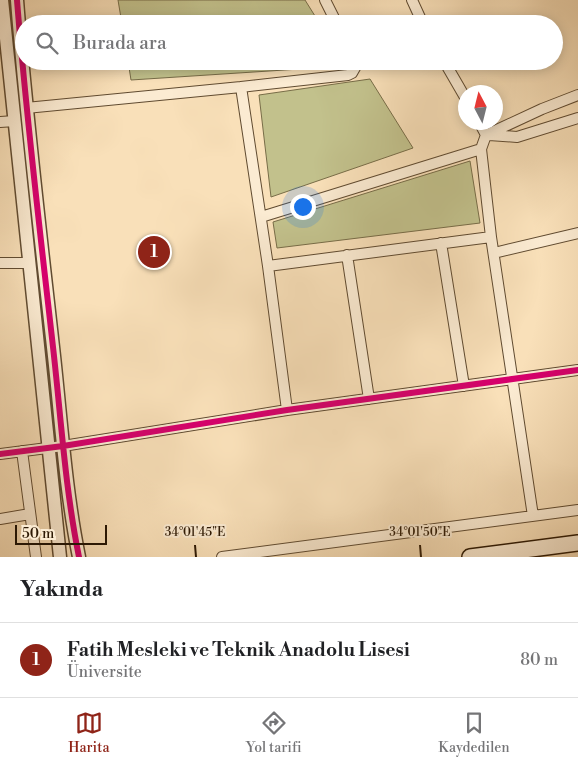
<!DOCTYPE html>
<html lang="tr">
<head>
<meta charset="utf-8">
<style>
	:root { --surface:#fff; --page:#f6f6f6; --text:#202124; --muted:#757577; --line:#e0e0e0; --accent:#8f2418 }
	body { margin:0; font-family:"Libre Bodoni",serif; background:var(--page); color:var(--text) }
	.compass { position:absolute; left:458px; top:85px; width:45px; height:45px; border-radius:50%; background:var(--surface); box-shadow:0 2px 12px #0003; rotate:353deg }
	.scale { position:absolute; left:15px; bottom:12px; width:92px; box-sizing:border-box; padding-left:5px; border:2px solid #2d1904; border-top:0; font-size:14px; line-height:18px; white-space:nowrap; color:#2d1904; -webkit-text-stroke:4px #fbebd2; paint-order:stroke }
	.you { position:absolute; left:302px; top:206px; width:18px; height:18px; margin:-12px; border:4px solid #fff; border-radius:50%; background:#1a73e8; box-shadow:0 0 0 8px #1a73e833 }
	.badge { display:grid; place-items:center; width:32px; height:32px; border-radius:50%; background:var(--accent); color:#fff; font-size:16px; font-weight:700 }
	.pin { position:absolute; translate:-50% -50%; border:2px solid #fff; box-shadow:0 1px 5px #0006 }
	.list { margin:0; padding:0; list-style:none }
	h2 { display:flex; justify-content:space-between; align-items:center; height:65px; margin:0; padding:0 20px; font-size:21px }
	h2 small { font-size:16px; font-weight:400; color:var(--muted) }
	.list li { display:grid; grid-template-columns:32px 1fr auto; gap:15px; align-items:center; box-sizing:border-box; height:75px; padding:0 20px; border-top:1px solid var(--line) }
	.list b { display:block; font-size:19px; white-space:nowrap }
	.list p { margin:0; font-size:16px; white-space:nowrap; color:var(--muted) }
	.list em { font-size:16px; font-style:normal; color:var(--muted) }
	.icon { flex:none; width:28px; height:28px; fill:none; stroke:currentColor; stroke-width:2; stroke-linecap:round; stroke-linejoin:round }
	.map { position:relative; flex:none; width:578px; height:557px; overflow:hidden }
	.search { position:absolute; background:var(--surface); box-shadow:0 2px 12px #0003; left:15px; right:15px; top:15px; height:55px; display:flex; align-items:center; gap:12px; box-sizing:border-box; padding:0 18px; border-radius:28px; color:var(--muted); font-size:19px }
	.sheet { height:140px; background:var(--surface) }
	nav { display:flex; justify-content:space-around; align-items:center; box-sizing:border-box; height:70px; border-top:1px solid var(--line); background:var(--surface); font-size:14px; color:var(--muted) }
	nav a { display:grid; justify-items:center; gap:2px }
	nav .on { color:var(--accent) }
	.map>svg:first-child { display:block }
</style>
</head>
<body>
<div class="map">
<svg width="578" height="557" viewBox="0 0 578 557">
	<rect width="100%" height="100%" fill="#f9e0b9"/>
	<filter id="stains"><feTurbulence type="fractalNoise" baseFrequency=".004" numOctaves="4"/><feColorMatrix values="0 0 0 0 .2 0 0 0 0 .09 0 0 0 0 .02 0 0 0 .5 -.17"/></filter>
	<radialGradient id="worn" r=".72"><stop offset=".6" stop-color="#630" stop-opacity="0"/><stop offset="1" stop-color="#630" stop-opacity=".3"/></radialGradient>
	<path fill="#c2c18c" stroke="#786d48" d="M118 0H305L320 24H122Z
		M128 61H343L346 66 131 80Z
		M370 79 413 148 271 197 259 95Z
		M470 161 480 223 277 248 273 222Z"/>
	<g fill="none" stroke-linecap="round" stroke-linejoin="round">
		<defs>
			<path id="minor" d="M325 0 337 24
				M412 0 423 24
				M444 61 466 99
				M241 87 268 266 287 410
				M26 108 241 87 348 75 352 73 356 66 355 61
				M0 122 15 121
				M479 122 486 135 481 149 491 237 533 516
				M486 135 542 109 578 95
				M489 135 517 137 578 118
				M261 217 481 149
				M441 243 464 386
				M494 253 578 233
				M347 255 369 399
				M0 263H30
				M268 266 491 237
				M22 451 36 557
				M0 454 63 446 287 410 578 370
				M0 519 30 514
				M222 557 578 510"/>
			<path id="tertiary" d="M2 0 60 557
				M17 0C26 116 40 231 53 347 61 417 65 488 79 557"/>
			<path id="secondary" d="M470 557 578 543"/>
		</defs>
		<use href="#minor" stroke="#604b31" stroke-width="12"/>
		<use href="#tertiary" stroke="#604b31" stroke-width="15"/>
		<use href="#secondary" stroke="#2d1904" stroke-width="18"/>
		<use href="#minor" stroke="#fbebd2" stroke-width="10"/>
		<use href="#tertiary" stroke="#fbebd2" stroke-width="12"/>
		<use href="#secondary" stroke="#fbebd2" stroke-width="15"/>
		<defs>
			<path id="cycleway" d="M17 0C26 116 40 231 53 347 61 417 65 488 79 557
				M0 454 63 446 287 410 578 370"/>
		</defs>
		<use href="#cycleway" stroke="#fbebd2" stroke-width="9"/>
		<use href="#cycleway" stroke="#d6006c" stroke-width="6"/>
	</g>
	<path fill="none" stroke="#2d1904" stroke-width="2" d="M195 545 196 557M420 545 421 557"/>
	<g font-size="12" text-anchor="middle" fill="#2d1904" stroke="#fbebd2" stroke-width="4" stroke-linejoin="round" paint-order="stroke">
		<text x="195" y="536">34°01'45"E</text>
		<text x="420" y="536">34°01'50"E</text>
	</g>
	<rect width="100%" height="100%" filter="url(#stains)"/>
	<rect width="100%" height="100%" fill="url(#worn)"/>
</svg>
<svg class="compass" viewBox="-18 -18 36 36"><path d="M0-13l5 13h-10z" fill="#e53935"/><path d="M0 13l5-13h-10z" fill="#757577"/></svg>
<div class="scale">50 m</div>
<div class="you"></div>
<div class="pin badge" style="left:154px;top:252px">1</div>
<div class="search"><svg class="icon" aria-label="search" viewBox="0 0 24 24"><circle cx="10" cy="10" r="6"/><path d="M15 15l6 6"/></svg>Burada ara</div>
</div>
<section class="sheet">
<h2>Yakında<small></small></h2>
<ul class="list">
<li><span class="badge">1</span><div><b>Fatih Mesleki ve Teknik Anadolu Lisesi</b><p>Üniversite</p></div><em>80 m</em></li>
</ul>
</section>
<nav>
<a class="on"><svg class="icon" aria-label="map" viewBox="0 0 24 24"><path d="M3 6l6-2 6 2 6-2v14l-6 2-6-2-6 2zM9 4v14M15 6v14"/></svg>Harita</a>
<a><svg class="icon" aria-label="directions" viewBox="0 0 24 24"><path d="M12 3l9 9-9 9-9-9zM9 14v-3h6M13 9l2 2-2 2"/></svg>Yol tarifi</a>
<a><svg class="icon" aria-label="saved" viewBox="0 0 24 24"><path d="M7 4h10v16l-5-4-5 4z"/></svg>Kaydedilen</a>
</nav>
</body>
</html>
